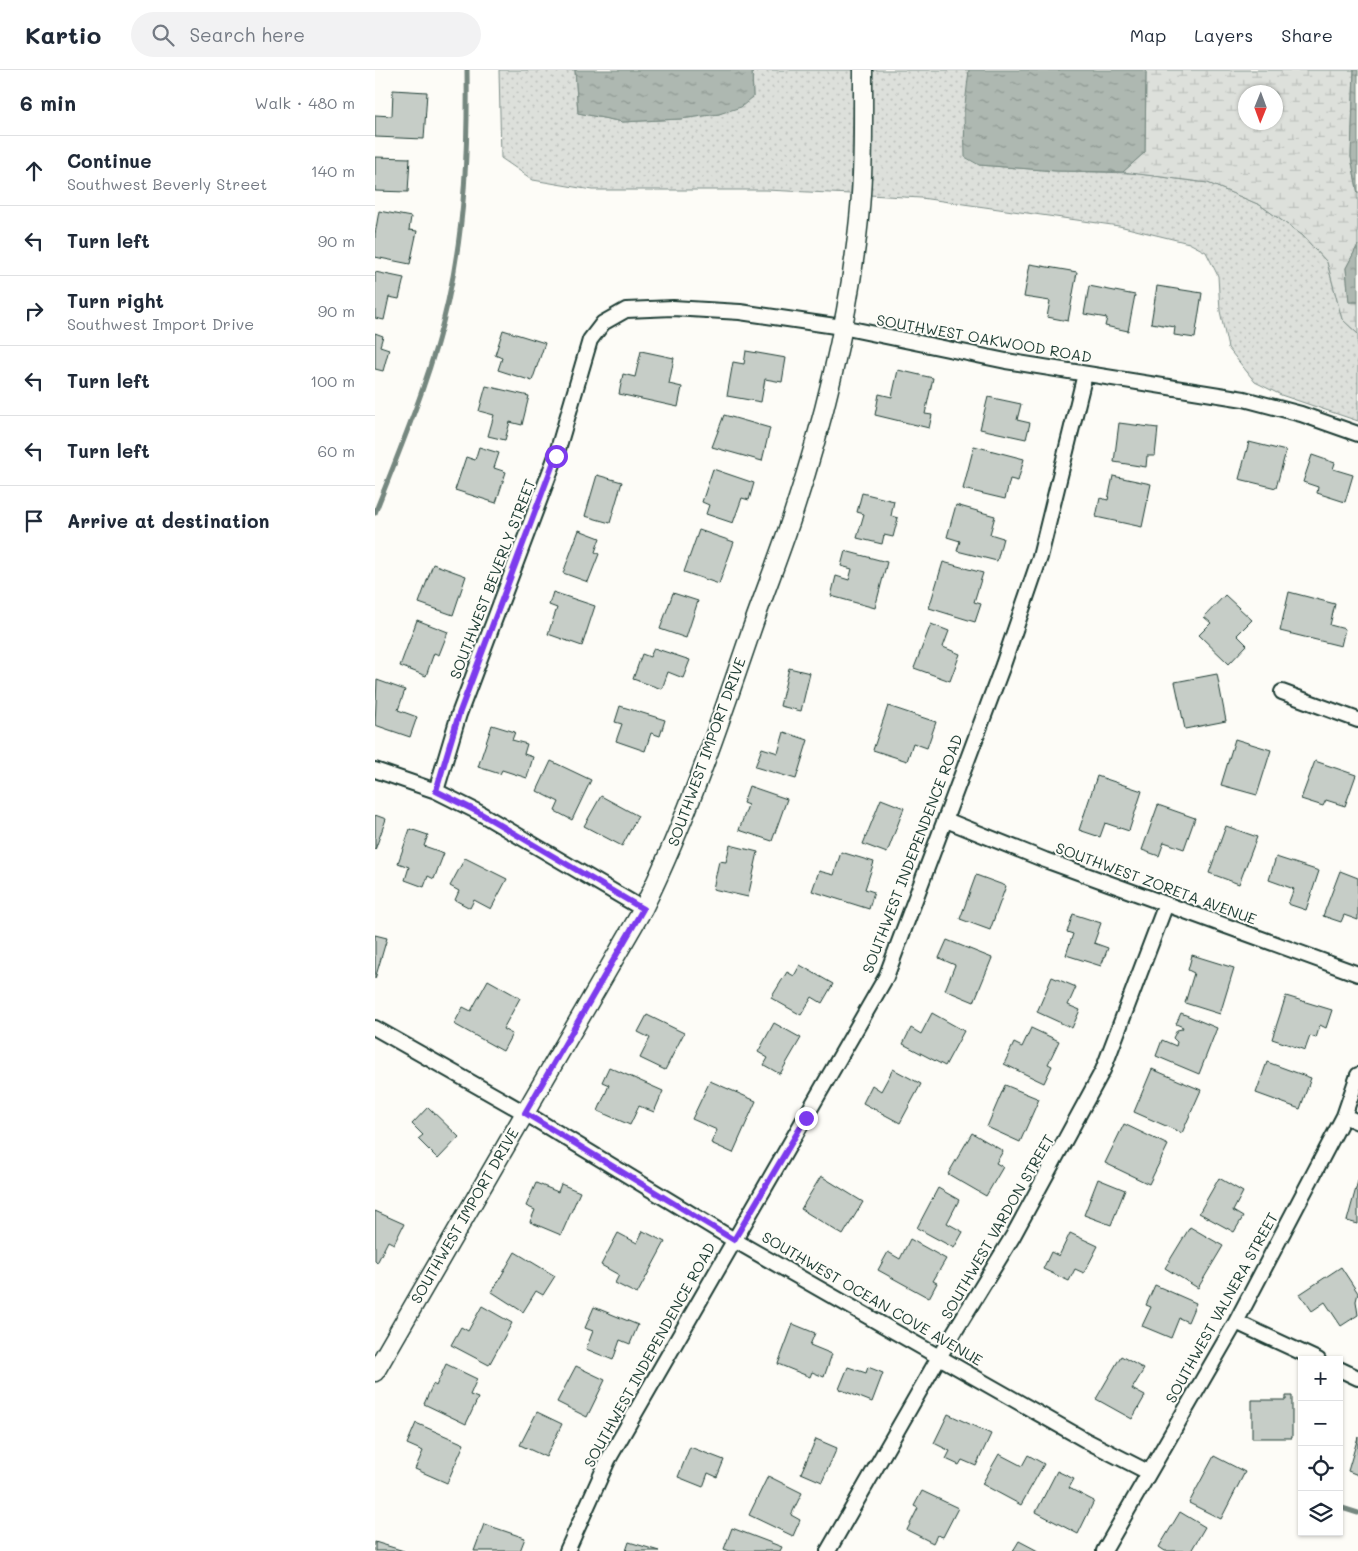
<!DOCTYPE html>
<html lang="en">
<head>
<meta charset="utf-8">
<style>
	:root { --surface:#fff; --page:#f2f2f3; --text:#1f2937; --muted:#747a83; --line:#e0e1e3 }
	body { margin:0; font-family:Mali,sans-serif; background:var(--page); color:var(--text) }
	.controls { position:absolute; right:15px; bottom:15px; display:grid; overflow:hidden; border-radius:0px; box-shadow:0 1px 4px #0004 }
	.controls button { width:45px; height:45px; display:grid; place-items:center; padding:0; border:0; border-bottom:1px solid var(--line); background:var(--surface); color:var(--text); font:25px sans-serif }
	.compass { position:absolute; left:863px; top:15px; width:45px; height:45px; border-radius:50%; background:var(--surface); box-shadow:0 1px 4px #0004; rotate:181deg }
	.stop { position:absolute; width:15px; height:15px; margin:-11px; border:4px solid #7c3aed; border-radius:50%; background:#fff }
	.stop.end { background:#7c3aed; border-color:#fff; box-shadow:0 1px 5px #0008 }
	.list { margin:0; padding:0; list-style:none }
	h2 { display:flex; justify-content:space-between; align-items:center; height:65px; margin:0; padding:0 20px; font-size:21px }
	h2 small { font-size:16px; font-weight:400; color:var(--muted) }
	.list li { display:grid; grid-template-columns:32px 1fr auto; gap:15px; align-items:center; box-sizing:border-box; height:70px; padding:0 20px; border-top:1px solid var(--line) }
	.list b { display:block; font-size:19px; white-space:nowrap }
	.list p { margin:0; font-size:16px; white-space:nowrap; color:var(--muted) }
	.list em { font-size:16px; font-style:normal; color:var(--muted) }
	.icon { flex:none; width:28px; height:28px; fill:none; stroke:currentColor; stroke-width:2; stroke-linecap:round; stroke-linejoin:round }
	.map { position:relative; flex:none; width:983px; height:1481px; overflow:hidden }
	header { display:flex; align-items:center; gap:30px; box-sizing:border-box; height:70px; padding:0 25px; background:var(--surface); border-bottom:1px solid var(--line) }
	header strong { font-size:24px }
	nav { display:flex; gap:28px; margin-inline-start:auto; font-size:18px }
	.search { width:350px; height:45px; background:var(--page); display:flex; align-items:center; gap:12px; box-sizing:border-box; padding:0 18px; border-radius:28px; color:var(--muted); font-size:19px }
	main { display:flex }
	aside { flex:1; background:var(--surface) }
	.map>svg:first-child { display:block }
</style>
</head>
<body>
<header>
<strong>Kartio</strong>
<div class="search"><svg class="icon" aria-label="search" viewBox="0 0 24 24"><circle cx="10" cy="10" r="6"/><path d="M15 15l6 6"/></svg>Search here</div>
<nav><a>Map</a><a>Layers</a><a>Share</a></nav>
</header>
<main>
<aside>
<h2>6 min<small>Walk · 480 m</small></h2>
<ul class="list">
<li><svg class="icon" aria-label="ahead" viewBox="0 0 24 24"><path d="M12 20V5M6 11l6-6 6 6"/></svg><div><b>Continue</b><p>Southwest Beverly Street</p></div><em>140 m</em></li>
<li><svg class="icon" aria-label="left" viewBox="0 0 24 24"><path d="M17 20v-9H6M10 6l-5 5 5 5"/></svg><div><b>Turn left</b></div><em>90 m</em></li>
<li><svg class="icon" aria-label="right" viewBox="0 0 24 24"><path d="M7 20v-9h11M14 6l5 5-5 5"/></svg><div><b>Turn right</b><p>Southwest Import Drive</p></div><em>90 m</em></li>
<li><svg class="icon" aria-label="left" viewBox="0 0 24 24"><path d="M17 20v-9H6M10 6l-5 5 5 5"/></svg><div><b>Turn left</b></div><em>100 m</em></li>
<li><svg class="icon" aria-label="left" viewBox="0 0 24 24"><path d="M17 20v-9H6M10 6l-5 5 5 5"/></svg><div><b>Turn left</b></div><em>60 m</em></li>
<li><svg class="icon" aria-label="arrive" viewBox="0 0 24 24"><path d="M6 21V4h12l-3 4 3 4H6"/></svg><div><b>Arrive at destination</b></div></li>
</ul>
</aside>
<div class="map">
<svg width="983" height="1481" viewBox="0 0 983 1481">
	<defs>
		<pattern id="grass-dots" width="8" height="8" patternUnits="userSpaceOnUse" patternTransform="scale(1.25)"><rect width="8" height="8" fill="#dde0db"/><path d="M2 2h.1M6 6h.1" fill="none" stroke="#bdc1bd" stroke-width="1.8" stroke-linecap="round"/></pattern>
		<pattern id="wetland-marsh" width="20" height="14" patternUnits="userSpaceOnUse" patternTransform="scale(1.25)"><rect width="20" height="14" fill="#dde0db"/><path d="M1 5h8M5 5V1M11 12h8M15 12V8" fill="none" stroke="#bdc1bd"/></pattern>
		<pattern id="water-ripples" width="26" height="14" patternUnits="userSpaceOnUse" patternTransform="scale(1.25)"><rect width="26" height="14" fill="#aeb8b1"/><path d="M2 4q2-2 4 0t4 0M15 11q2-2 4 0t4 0" fill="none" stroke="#8d9791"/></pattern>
	</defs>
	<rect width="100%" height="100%" fill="#fdfcf7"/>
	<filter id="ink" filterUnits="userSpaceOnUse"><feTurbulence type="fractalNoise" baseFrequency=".02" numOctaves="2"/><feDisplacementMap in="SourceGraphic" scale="10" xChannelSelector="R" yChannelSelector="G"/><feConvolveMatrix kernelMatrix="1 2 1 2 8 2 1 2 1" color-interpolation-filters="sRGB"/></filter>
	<g filter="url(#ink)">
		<path fill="url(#grass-dots)" stroke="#7e8e88" d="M124 0H200L203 43 248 52 305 49 344 44 378 27 377 0H479L476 124 391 120H217L158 110 126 88Z
			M497 0H594L589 70 604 95 681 101 757 103 833 113 885 135 927 165 952 192 967 249 983 264V351L906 325 880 312 853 278 845 241 843 206 831 182 814 173 744 156 546 128 494 125Z"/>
		<path fill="url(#wetland-marsh)" stroke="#7e8e88" fill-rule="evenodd" d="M771 0H979L976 87 983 124V175L971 198 974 232H983V264L967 249 952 192 927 165 885 135 833 113 748 102 770 82ZM871 22H901V52H871Z"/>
		<path fill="url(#water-ripples)" stroke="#75877f" d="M200 0H377L378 27 366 37 344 44 305 49 248 52 203 43Z
			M594 0H771L770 82 748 102 681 101 604 95 590 87 589 43Z
			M979 0H983V124L976 87Z
			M983 175V232H974L971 198Z"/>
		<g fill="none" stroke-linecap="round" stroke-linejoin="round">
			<path stroke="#75877f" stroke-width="5" d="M0 443C27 374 57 304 73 231 90 155 93 78 92 0
				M964 1437 983 1443"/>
		</g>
		<path fill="#c6cdc7" stroke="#1f3d34" d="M18 20 52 22 49 69 0 67V45L17 46Z
			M0 87 35 88 33 122 0 121Z
			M4 141 36 147 34 160 42 161 35 194 0 187V164Z
			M655 194 702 202 693 251 672 247 675 231 649 227Z
			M0 202 29 208 24 229 14 227 9 250 0 248Z
			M714 216 760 225 753 261 730 256 732 248 709 244Z
			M782 216 827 223 820 268 799 265 800 257 776 253Z
			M128 260 170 273 157 311 123 300 127 288 120 285Z
			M0 263 8 266 5 276 14 279 8 301 0 299Z
			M266 281 299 288 294 314 307 317 303 337 244 324 248 304 260 307Z
			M371 281 411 288 407 312 390 309 386 332 352 326 358 292 369 294Z
			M523 300 558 308 550 344 557 345 554 358 500 345 504 324 517 327Z
			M111 316 154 326 147 355 135 352 130 370 113 366 119 345 104 341Z
			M613 327 646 334 642 350 655 353 651 369 605 359Z
			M349 345 395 358 387 391 337 377Z
			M744 353 783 358 780 386H772L771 397 739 392Z
			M874 372 911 381 901 418 864 409Z
			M599 376 649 389 643 411 635 409 630 429 588 419Z
			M104 377 124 383 119 398 131 402 121 433 80 420 91 387 100 390Z
			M937 385 960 393 958 399 978 405 970 432 942 423 943 417 928 412Z
			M338 399 379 413 374 430 367 428 358 453 331 444 334 435 327 432Z
			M222 405 247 412 235 453 210 446Z
			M738 406 776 414 767 457 721 447 725 428 733 430Z
			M487 423 519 431 516 446 523 448 518 467 509 465 507 474 482 468 489 444 482 442Z
			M581 435 620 446 615 464 628 468 622 491 582 481 585 471 572 467Z
			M204 460 225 468 220 482 224 484 213 512 188 503Z
			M324 460 359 472 344 514 309 502Z
			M470 481 512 492 500 538 456 526 461 506 474 510 477 499 466 496Z
			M568 492 608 503 599 532 606 534 600 552 554 538Z
			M58 494 91 506 78 545 44 533Z
			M178 522 220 536 207 576 173 564 182 538 174 535Z
			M914 522 960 534 955 555 970 559 966 576 905 561Z
			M298 523 323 531 311 568 285 559Z
			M850 525 877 550 862 565 872 575 854 594 824 565 836 553 829 547Z
			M42 550 73 562 64 585 59 583 51 606 25 596Z
			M556 554 574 561 568 577 585 584 575 611 539 598Z
			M279 578 315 590 308 608 293 602 287 619 258 609 267 584 275 587Z
			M414 598 435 603 426 641 405 636Z
			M842 604 851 651 810 659 800 612Z
			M2 610 30 620 23 640 42 647 35 667 0 655Z
			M245 636 290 650 285 666 276 663 270 681 241 671 247 654 240 652Z
			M513 636 561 652 552 678 538 673 532 691 498 680Z
			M117 655 140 662 137 670 152 674 149 684 158 687 152 708 127 700 125 704 103 697Z
			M409 662 433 670 421 709 380 697 387 678 403 683Z
			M860 669 896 680 882 725 846 715Z
			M176 691 216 710 197 750 180 741 184 732 162 721Z
			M940 691 981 705 970 736 951 730 948 736 926 729Z
			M722 706 767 721 754 761 730 753 725 767 704 760Z
			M374 716 412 729 397 771 364 760 373 735 368 733Z
			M226 726 263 746 247 776 209 756Z
			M506 729 529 738 512 783 488 774Z
			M783 735 820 748 809 779 789 772 784 786 767 780Z
			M0 745 11 749 0 780Z
			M851 756 882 767 864 814 834 803Z
			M35 759 53 765 49 776 69 783 59 809 53 806 49 817 30 810 34 797 23 793Z
			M355 775 383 782 373 827 338 819 344 791 351 792Z
			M466 782 499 792 490 819 499 822 494 839 437 821 444 801 459 805Z
			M901 787 944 801 931 840 913 834 919 819 894 810Z
			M90 788 132 809 116 839 99 830 95 838 80 830 84 821 75 816Z
			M965 801 983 808V850L969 845 966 852 948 846Z
			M601 805 631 816 615 860 585 849Z
			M698 844 726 853 719 873 733 878 726 896 691 885 698 864 692 862Z
			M0 865 12 868 0 909Z
			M572 870 617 888 599 932 570 920 580 895 564 888Z
			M817 885 859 898 845 944 810 933 819 903 813 900Z
			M425 895 458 914 447 933 437 927 426 945 396 928 412 902 419 906Z
			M677 907 701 917 693 935 705 940 697 958 662 942Z
			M113 910 145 928 128 959 137 964 128 981 79 954 88 937 96 941Z
			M911 926 957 940 951 958 945 955 941 968 935 966 930 980 897 969Z
			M557 943 589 961 570 996 528 974 536 958 546 964Z
			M806 943 842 958 824 1004 781 986 787 970 801 976 802 972 798 968 802 960 807 959 808 957 801 954Z
			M272 945 309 963 290 1000 265 988 275 968 263 962Z
			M399 953 426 968 405 1004 389 995 393 988 383 982Z
			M656 958 684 971 673 994 677 996 669 1013 629 994 639 973 647 977Z
			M892 992 936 1008 925 1039 881 1023Z
			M234 997 288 1021 279 1042 264 1036 255 1055 223 1041 234 1015 227 1012Z
			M518 999 546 1014 525 1053 488 1033 497 1015 506 1021Z
			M777 999 826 1020 807 1063 759 1042Z
			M335 1011 381 1031 358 1083 336 1073 342 1060 317 1049Z
			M630 1015 664 1029 645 1072 612 1057Z
			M53 1037 84 1067 63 1089 43 1069 48 1065 37 1054Z
			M749 1054 793 1075 774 1114 730 1093Z
			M597 1063 628 1081 621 1093 628 1097 611 1126 573 1104Z
			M446 1106 488 1132 468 1165 426 1139Z
			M844 1108 868 1122 858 1141 868 1147 859 1162 824 1143Z
			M723 1109 750 1120 736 1155 709 1145Z
			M983 1111V1154L972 1151Z
			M161 1113 183 1122 186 1114 205 1122 186 1165 155 1152 160 1140 151 1136Z
			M563 1118 584 1130 572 1153 588 1162 579 1178 542 1158Z
			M0 1141 29 1154 19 1174 13 1171 2 1193 0 1191Z
			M815 1157 848 1176 823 1218 790 1198Z
			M268 1161 290 1172 262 1224 240 1213 244 1205 226 1195 243 1163 262 1173Z
			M695 1163 723 1176 709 1203 700 1199 694 1211 668 1199 676 1182 684 1186Z
			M535 1169 571 1189 558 1211 562 1213 554 1228 503 1200 513 1182 525 1189Z
			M140 1182 180 1206 168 1225 161 1221 148 1242 117 1222Z
			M966 1197 983 1223 981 1231 983 1245 966 1256 950 1232 937 1241 925 1224Z
			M780 1215 821 1233 813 1252 804 1248 796 1268 767 1256 776 1237 771 1235Z
			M107 1236 137 1253 114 1295 76 1275 86 1257 93 1261Z
			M219 1237 263 1255 255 1274 245 1270 238 1290 211 1279 218 1261 210 1258Z
			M418 1254 440 1263 435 1275 457 1284 449 1307 437 1302 435 1307 403 1294Z
			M746 1286 769 1299 757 1319 770 1326 757 1349 721 1329Z
			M71 1294 102 1309 95 1325 103 1328 91 1354 49 1334 58 1314 61 1316Z
			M201 1296 230 1310 212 1347 182 1332Z
			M473 1297 491 1303 493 1297 508 1303 497 1332 464 1319Z
			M911 1326H917V1368H877V1330H911Z
			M162 1342 187 1354 171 1387 145 1375Z
			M573 1344 616 1364 601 1396 587 1390 584 1395 571 1389 575 1381 559 1373Z
			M41 1353 89 1374 72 1413 40 1399 48 1381 32 1374Z
			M983 1367V1405L973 1401Z
			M441 1369 462 1378 447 1412 426 1403Z
			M315 1377 349 1390 342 1407 333 1403 328 1417 303 1407Z
			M624 1384 647 1396 653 1385 669 1394 646 1435 607 1414Z
			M839 1386 870 1402 846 1449 814 1433Z
			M682 1401 699 1409 694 1418 719 1431 703 1464 661 1442Z
			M393 1406 427 1423 416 1445 425 1450 418 1466 374 1445Z
			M547 1421 583 1438 568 1467 562 1465 558 1473 532 1460 543 1438 539 1436Z
			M805 1442 830 1457 816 1481H790L784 1477Z
			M109 1454 150 1468 145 1481H99Z
			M357 1458 407 1477 405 1481H355L349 1479Z
			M644 1471 663 1481H638Z
			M0 1472 29 1481H0Z
			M254 1472 284 1481H251Z"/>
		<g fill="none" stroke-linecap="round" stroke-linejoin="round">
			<defs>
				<path id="minor" d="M907 622 983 650
					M0 700 61 721 103 742 268 839
					M61 721 84 644 181 386 215 270 228 253 251 240 298 238 365 242 467 257 631 291 869 329 926 344 983 364
					M571 750 670 790 983 904
					M0 958 150 1043 359 1170 564 1287 712 1371 773 1402
					M969 1046 983 1052
					M861 1252 943 1290
					M964 1299 983 1308
					M192 1481 233 1390 511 907 628 595 665 487 710 304
					M453 1481 564 1287 638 1166 728 1000 791 834
					M729 1481 861 1252 969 1046 983 1005"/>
				<path id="tertiary" d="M0 1302 268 839C312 749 344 655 376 561 390 521 406 481 419 441 450 347 474 248 484 149 489 100 488 50 488 0"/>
			</defs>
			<use href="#minor" stroke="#1f3d34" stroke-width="18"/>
			<use href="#tertiary" stroke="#1f3d34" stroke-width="21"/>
			<use href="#minor" stroke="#fdfcf7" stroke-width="14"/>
			<use href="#tertiary" stroke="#fdfcf7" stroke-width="18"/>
		</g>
	</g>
	<g fill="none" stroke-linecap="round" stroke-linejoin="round" filter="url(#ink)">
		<path stroke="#7c3aed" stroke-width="6" d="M181 386 84 644 61 721 103 742 268 839 150 1043 359 1170 431 1048"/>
	</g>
	<g text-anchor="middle" stroke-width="4" stroke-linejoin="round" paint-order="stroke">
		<g font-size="15" fill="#1f3d34" stroke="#fdfcf7">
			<text transform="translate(609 269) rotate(10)" y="5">SOUTHWEST OAKWOOD ROAD</text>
			<text transform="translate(118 509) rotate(-69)" y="5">SOUTHWEST BEVERLY STREET</text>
			<text transform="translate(332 682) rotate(-70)" y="5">SOUTHWEST IMPORT DRIVE</text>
			<text transform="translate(538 784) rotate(-69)" y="5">SOUTHWEST INDEPENDENCE ROAD</text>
			<text transform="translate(781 814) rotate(20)" y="5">SOUTHWEST ZORETA AVENUE</text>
			<text transform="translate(90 1146) rotate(-60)" y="5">SOUTHWEST IMPORT DRIVE</text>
			<text transform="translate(623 1157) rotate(-60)" y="5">SOUTHWEST VARDON STREET</text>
			<text transform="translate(497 1229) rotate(30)" y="5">SOUTHWEST OCEAN COVE AVENUE</text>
			<text transform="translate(847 1238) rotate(-61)" y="5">SOUTHWEST VALNERA STREET</text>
			<text transform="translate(275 1285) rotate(-61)" y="5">SOUTHWEST INDEPENDENCE ROAD</text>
		</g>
	</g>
</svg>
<div class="controls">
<button>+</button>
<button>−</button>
<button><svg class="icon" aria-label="locate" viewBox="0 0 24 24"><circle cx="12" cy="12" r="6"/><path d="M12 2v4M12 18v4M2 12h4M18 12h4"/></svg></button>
<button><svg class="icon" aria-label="layers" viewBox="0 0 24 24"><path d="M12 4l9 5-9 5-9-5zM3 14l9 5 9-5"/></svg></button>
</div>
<svg class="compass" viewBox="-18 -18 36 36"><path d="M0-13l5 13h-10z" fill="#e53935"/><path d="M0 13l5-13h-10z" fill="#747a83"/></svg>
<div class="stop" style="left:181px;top:386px"></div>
<div class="stop end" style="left:431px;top:1048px"></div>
</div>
</main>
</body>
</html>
